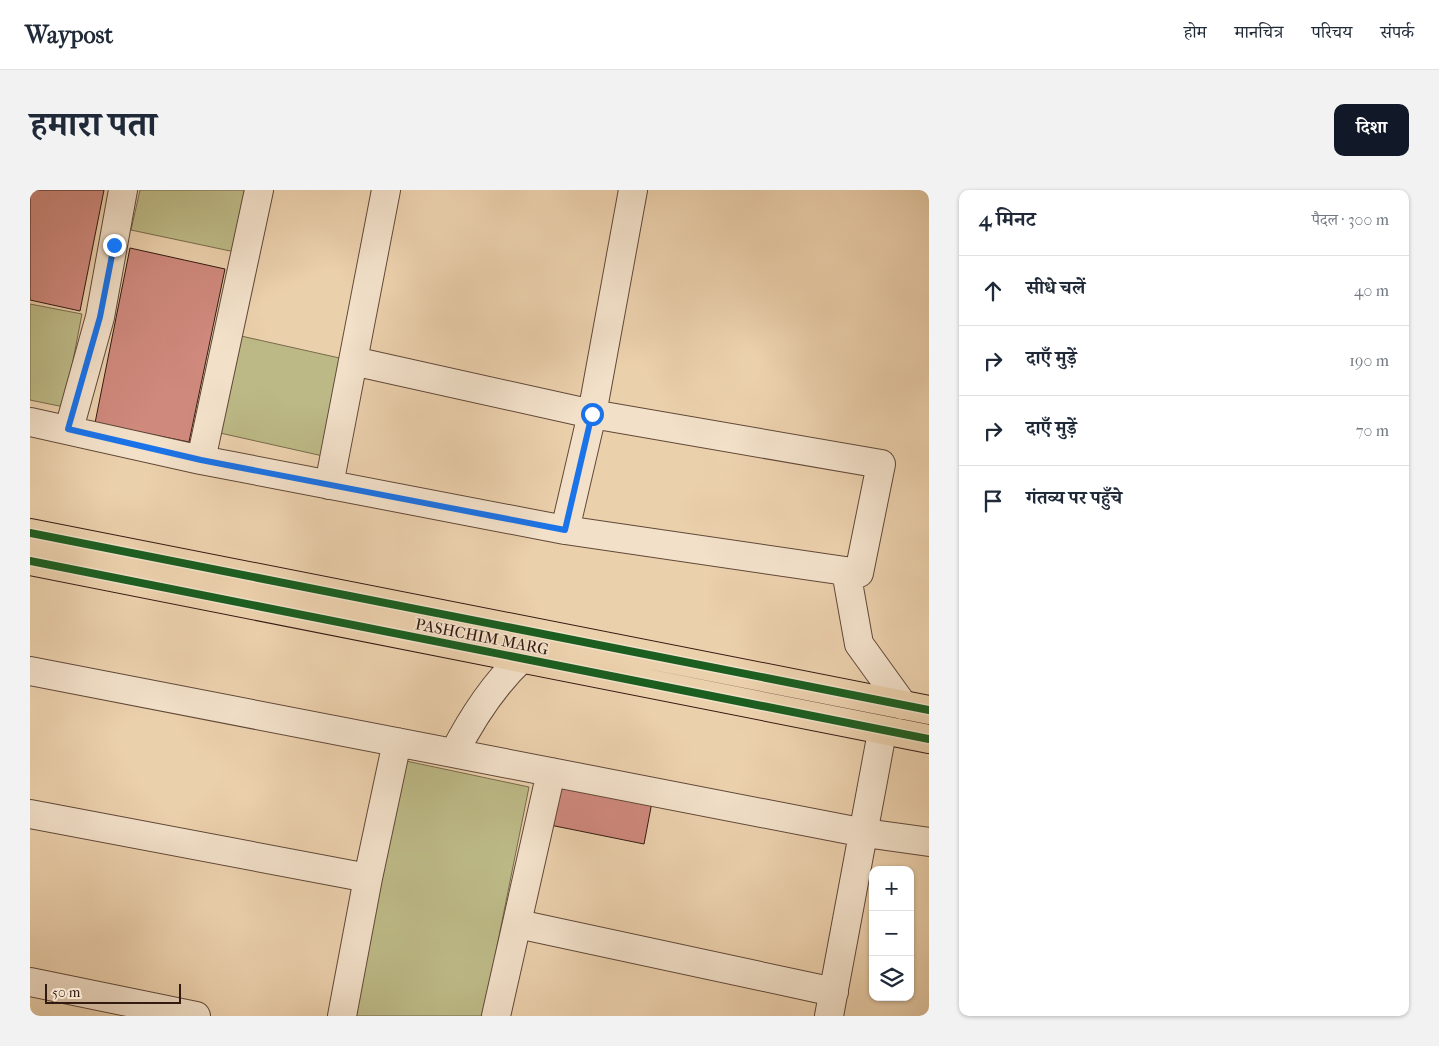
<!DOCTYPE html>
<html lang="hi">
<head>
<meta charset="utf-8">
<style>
	:root { --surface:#fff; --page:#f2f2f3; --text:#1f2937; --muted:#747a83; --line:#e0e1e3; --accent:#111827 }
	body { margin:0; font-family:"IM FELL French Canon","Noto Serif Devanagari",serif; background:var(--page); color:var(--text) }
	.controls { position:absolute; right:15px; bottom:15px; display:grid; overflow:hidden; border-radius:10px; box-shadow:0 1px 4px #0004 }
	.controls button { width:45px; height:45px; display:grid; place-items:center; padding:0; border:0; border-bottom:1px solid var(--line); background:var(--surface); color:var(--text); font:25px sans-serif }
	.scale { position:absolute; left:15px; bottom:12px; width:136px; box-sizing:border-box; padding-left:5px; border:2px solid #331a11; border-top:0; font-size:14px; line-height:18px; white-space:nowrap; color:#331a11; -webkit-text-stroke:4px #f2e0c9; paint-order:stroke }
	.stop { position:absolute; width:15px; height:15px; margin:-11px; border:4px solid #1a73e8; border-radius:50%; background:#fff }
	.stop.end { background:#1a73e8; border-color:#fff; box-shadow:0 1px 5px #0008 }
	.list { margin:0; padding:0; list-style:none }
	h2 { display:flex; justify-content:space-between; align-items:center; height:65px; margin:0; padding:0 20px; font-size:21px }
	h2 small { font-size:16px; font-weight:400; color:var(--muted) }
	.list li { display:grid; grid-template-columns:32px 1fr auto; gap:15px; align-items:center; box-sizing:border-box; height:70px; padding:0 20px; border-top:1px solid var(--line) }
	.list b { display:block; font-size:19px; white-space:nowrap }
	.list em { font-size:16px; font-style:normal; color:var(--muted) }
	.icon { flex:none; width:28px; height:28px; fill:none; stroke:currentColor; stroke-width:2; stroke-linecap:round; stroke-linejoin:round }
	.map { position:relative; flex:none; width:899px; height:826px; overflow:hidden; border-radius:10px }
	header { display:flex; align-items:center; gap:30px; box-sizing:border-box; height:70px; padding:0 25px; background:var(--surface); border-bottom:1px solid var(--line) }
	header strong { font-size:24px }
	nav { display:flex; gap:28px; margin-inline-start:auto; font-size:18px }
	.intro { display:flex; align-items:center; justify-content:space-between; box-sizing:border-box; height:120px; padding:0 30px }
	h1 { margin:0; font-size:35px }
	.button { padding:12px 22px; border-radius:10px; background:var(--accent); color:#fff; font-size:18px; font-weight:700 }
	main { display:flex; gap:30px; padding:0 30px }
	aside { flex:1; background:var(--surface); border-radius:10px; box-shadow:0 1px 4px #0004 }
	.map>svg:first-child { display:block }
</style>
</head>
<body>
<header>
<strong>Waypost</strong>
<nav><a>होम</a><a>मानचित्र</a><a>परिचय</a><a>संपर्क</a></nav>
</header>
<div class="intro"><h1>हमारा पता</h1><a class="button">दिशा</a></div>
<main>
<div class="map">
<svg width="899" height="826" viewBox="0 0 899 826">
	<rect width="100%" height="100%" fill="#ebd0ac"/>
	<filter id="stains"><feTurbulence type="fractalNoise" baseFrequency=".004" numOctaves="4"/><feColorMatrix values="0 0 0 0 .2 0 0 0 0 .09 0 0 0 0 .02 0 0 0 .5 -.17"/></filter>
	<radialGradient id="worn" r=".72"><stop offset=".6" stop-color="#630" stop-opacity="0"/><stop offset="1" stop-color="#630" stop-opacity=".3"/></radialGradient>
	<path fill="#bcb986" stroke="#786a4c" d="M110 0H218L205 62 101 40Z
		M0 114 52 124 34 217 0 210Z
		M211 146 314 169 293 266 190 243Z
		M376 571 499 597 453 826H324Z"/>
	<path fill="#cf897d" stroke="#331a11" d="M0 0H74L50 121 0 110Z
		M100 58 195 79 159 252 65 233Z
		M529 593 622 612 614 654 520 635Z"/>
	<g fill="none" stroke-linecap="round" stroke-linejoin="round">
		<defs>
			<path id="minor" d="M0 232 171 270 535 340 829 383 851 274 562 224 323 171
				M39 239 70 127 93 0
				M171 270 229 0
				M299 295 356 0
				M535 340 562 224 603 0
				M816 381 829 454 873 515
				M0 481 835 643 899 652
				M424 563C442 528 463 495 492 468
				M0 624 338 688
				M488 734 804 802
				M0 792 166 826
				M312 826 338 688 367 552
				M466 826 521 582
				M799 826 850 553"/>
			<path id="major" d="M0 343 899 520
				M0 371 899 549"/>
		</defs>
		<use href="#minor" stroke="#614838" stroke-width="30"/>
		<use href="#major" stroke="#331a11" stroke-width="30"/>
		<use href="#minor" stroke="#f2e0c9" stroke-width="28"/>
		<use href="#major" stroke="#ebd0ac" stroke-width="28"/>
		<defs>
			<path id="cycleway" d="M0 343 899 520
				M0 371 899 549"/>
		</defs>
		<use href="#cycleway" stroke="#f2e0c9" stroke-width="11"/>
		<use href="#cycleway" stroke="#1b5e20" stroke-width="8"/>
	</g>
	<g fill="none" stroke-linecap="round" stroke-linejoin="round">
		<path stroke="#1a73e8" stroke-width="6" d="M84 55 70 127 38 239 171 270 535 340 562 224"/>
	</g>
	<g text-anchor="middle" stroke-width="4" stroke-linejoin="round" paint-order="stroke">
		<g font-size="16" fill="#331a11" stroke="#f2e0c9">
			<text transform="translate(452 446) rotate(11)" y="6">PASHCHIM MARG</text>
		</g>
	</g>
	<rect width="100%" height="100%" filter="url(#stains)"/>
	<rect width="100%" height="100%" fill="url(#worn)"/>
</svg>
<div class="controls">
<button>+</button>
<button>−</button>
<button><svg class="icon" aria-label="layers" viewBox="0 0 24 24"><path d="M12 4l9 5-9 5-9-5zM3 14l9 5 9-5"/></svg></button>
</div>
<div class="scale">50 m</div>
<div class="stop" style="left:562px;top:224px"></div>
<div class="stop end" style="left:84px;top:55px"></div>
</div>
<aside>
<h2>4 मिनट<small>पैदल · 300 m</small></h2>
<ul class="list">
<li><svg class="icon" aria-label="ahead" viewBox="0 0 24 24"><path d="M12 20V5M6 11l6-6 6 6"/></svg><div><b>सीधे चलें</b></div><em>40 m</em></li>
<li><svg class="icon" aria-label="right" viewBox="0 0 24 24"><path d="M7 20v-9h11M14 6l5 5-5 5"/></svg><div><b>दाएँ मुड़ें</b></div><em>190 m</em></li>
<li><svg class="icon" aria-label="right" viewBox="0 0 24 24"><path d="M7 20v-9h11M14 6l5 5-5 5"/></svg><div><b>दाएँ मुड़ें</b></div><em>70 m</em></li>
<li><svg class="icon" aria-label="arrive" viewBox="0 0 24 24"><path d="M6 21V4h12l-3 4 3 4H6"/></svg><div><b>गंतव्य पर पहुँचे</b></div></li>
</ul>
</aside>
</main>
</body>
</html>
